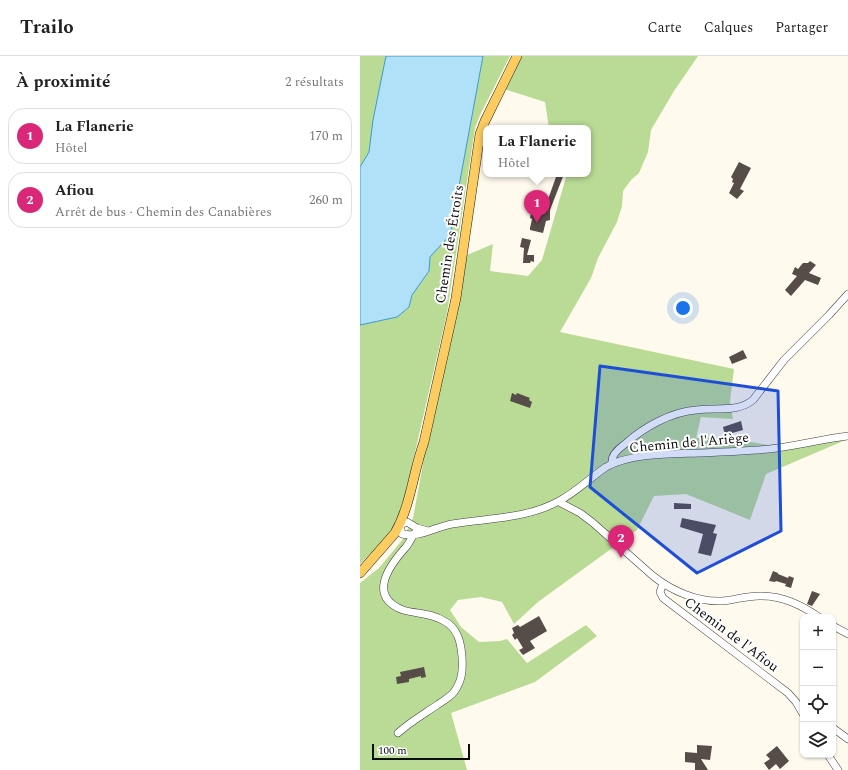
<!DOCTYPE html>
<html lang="fr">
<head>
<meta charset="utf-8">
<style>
	:root { --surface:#fff; --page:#f6f6f6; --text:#222; --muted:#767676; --line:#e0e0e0; --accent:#db2777 }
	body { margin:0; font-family:Spectral,serif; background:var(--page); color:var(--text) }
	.controls { position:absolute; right:12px; bottom:12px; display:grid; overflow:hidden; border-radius:8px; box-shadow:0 1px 3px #0004 }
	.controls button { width:36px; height:36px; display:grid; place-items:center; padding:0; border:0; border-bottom:1px solid var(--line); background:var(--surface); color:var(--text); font:20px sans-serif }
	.scale { position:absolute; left:12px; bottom:10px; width:98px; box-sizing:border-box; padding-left:4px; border:2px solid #0d0d0d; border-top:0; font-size:11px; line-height:14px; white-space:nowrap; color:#0d0d0d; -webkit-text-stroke:3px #fff; paint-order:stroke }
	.you { position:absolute; left:323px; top:252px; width:14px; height:14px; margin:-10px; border:3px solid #fff; border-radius:50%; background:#1a73e8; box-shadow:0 0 0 6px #1a73e833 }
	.badge { display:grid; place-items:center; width:26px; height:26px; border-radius:50%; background:var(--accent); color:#fff; font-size:13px; font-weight:700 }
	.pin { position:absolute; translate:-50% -33px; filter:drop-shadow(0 1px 2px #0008) }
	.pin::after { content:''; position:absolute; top:21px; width:14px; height:12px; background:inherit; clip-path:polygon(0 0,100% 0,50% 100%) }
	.popup { position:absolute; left:123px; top:69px; width:108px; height:52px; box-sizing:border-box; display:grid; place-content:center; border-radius:8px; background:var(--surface); filter:drop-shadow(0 1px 3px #0005); font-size:13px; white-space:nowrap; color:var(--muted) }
	.popup b { font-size:15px; color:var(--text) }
	.popup::after { content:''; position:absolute; left:50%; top:100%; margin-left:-8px; border:8px solid transparent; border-top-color:var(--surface) }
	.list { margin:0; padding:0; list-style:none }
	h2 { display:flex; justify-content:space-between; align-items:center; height:52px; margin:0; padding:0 16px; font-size:17px }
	h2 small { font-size:13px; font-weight:400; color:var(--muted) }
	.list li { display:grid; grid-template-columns:26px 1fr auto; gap:12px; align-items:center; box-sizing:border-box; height:56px; margin:0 8px 8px; padding:0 8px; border:1px solid var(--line); border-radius:16px }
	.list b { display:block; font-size:15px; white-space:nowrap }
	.list p { margin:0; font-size:13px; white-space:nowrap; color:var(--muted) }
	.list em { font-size:13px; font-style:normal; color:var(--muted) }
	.icon { flex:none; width:22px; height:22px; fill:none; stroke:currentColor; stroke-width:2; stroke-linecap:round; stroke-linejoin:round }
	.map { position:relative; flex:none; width:488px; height:714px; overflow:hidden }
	header { display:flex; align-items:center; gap:24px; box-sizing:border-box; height:56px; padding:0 20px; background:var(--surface); border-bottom:1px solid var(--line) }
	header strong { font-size:19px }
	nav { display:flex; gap:22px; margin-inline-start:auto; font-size:14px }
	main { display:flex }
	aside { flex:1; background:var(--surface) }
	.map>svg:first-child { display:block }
</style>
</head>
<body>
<header>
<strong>Trailo</strong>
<nav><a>Carte</a><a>Calques</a><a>Partager</a></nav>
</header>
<main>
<aside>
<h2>À proximité<small>2 résultats</small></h2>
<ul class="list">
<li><span class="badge">1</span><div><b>La Flanerie</b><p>Hôtel</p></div><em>170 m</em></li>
<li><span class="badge">2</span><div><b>Afiou</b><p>Arrêt de bus · Chemin des Canabières</p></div><em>260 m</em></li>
</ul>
</aside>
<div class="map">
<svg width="488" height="714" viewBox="0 0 488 714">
	<rect width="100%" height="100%" fill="#fffaed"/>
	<path fill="#b9db95" d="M0 0H26L13 64 9 96 0 111Z
		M123 0H150L120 59 115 72 87 257 44 444 37 465 27 481 0 508V269L37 261 49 251 52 239 69 215 70 201 89 179Z
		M162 0H338L314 35 291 74 288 96 279 117 271 124 263 135 262 150 257 166 238 202 231 222 200 276 374 313 370 345 373 363 341 361 336 382 361 381 408 389 488 380V383L406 418 390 464 326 438 294 440 277 474 178 546 154 568 142 546 121 541 98 544 90 554 101 571 119 586 140 585 147 583 167 607 226 569 237 580 175 626 91 657 107 714H0V527L19 512 43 483 53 462 65 397 107 199 133 188 130 215 168 220 182 204 207 118H228V72H189L185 46 144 33Z"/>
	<path fill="#b0e1f8" stroke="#369cd0" d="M26 0H123L90 179 70 201 69 215 52 239 49 251 37 261 0 269V111L9 96 13 64Z"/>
	<path fill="#564d49" d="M379 106 391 112 380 133 384 135 377 143 369 137 374 127 372 126 373 123 371 121Z
		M197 118H204L190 154V164L186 165 183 177 170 174V172L172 163 170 162 172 152 179 153 180 151 185 152Z
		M162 182 171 184 167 199H174V206L171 205 170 207H163L164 192 160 191Z
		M450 205 456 209 449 217 461 222 458 229 445 224 431 240 425 234 437 220 432 218 435 211 438 213 443 207H448Z
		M383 294 387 302 372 308 369 301Z
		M152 337 156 339 157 337 170 342 169 344 172 346 170 352 150 345Z
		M381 365 383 374 365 379 363 371Z
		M314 447 331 448V453H314Z
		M322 462 356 469 353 477 357 478 351 500 338 497 343 478 320 471Z
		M413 515 418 517V518L428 522 429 520 434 522 431 532 425 530 426 528 416 525 415 526 409 525Z
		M452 535 460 538 452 550 447 548Z
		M179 560 187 575 170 585 175 592 163 599 159 594 163 592 157 582 155 584 152 579 154 577 152 572 158 569 160 571Z
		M64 611 66 621 61 622V620L49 623V626L37 628 36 621 41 620 40 616Z
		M337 689 352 690 350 704 341 703 348 714H335V707L325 706V696L337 697Z
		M417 690 429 705 420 713 416 708 409 714 404 707 410 703 406 699Z"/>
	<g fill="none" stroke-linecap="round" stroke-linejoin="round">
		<defs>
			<path id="minor" d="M252 407C251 399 258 393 265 388 284 371 311 356 336 354 356 351 377 357 393 344L424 304 469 259 488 238
				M199 445 201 447 220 457 232 466 293 520C312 535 337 546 362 545 375 544 388 539 402 540 423 540 441 549 459 561
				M68 475 57 472 47 466 40 469 42 478C59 482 75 471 92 468 128 462 166 463 199 445 216 436 230 422 246 411 271 397 311 398 339 397 362 396 386 395 409 393 436 390 462 383 488 380
				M303 527 300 536 303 542 428 637 436 646 443 658
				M473 570 488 578
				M473 672 488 683
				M38 677C50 666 64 658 77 649 83 645 90 641 94 636 102 625 103 614 102 601 101 587 98 572 84 565 72 557 57 558 43 554 7 540 29 510 46 491 50 486 52 480 56 476
				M468 699 478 714"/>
			<path id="major" d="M0 517 35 477C51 449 53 416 64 386L96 242 120 78 125 65 157 0"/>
		</defs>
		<use href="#minor" stroke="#404040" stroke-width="8"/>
		<use href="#major" stroke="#1e1e1e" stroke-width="10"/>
		<use href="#minor" stroke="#fff" stroke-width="7"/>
		<use href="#major" stroke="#fccc60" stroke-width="9"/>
	</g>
	<path fill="#1d4ed8" fill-opacity="0.2" stroke="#1d4ed8" stroke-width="3" stroke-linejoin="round" d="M240 310 418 335 421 475 337 517 230 431Z"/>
	<g text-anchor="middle" stroke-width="4" stroke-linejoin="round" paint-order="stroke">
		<g font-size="14" fill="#0d0d0d" stroke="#fff">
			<text transform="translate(89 188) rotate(-81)" y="5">Chemin des Étroits</text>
			<text transform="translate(329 386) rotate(-5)" y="5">Chemin de l'Ariège</text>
			<text transform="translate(372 578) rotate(37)" y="5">Chemin de l'Afiou</text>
		</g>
	</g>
</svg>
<div class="controls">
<button>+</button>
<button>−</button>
<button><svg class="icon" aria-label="locate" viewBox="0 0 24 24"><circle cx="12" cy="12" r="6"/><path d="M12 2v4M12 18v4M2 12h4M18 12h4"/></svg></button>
<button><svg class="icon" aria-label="layers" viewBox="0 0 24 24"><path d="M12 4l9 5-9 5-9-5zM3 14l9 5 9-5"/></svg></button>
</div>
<div class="scale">100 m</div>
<div class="you"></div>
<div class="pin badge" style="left:177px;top:167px">1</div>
<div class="popup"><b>La Flanerie</b>Hôtel</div>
<div class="pin badge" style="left:261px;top:502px">2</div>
</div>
</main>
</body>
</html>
